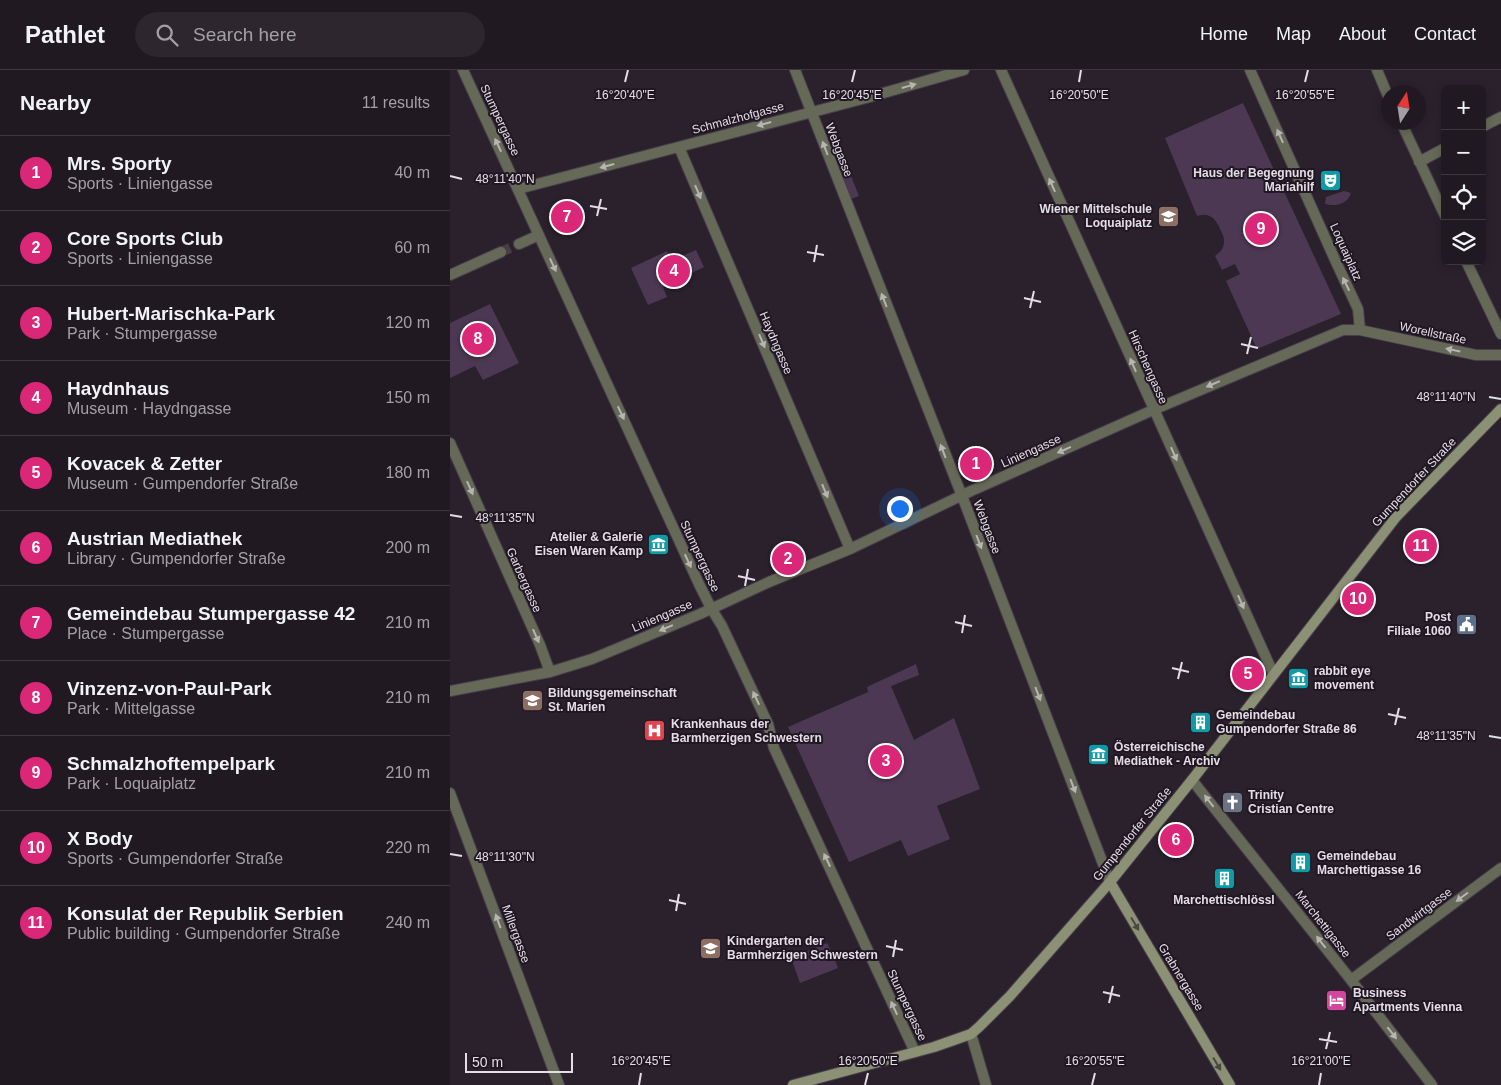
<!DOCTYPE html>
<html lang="en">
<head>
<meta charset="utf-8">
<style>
	:root { --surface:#201922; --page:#2d262f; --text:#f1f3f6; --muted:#a2a0a5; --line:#3d3840; --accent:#db2777 }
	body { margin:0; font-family:Helvetica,sans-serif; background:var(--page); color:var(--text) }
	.controls { position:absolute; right:15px; top:15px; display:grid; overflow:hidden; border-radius:8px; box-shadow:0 2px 8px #0003 }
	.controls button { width:45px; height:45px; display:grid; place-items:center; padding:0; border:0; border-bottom:1px solid var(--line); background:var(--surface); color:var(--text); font:25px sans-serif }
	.compass { position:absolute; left:931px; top:15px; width:45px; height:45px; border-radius:50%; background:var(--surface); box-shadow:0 2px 8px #0003; rotate:12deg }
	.scale { position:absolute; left:15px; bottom:12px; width:108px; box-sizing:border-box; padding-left:5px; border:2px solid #e3dde5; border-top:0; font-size:14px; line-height:18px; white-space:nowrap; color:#e3dde5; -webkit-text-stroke:4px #201723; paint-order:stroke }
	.you { position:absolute; left:449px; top:438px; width:18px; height:18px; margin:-12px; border:4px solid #fff; border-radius:50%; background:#1a73e8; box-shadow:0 0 0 8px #1a73e833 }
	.badge { display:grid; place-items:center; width:32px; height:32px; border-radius:50%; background:var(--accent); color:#fff; font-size:16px; font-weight:700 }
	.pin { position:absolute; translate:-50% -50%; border:2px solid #fff; box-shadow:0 1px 5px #0006 }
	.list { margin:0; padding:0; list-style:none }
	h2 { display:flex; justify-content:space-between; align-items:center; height:65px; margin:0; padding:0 20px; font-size:21px }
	h2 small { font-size:16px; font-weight:400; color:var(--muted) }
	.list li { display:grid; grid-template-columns:32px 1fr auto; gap:15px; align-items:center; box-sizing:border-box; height:75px; padding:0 20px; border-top:1px solid var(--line) }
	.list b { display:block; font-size:19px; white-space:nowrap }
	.list p { margin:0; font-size:16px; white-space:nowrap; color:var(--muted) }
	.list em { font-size:16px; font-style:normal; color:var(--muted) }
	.icon { flex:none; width:28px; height:28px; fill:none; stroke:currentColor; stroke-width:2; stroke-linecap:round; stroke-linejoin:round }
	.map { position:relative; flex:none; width:1051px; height:1015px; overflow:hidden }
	header { display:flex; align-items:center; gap:30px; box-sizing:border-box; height:70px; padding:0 25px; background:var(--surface); border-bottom:1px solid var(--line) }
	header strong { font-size:24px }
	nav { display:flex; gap:28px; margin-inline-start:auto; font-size:18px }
	.search { width:350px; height:45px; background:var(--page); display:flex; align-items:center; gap:12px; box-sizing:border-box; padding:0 18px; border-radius:28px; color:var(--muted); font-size:19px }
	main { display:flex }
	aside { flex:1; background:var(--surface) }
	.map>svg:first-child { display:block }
</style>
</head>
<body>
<header>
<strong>Pathlet</strong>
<div class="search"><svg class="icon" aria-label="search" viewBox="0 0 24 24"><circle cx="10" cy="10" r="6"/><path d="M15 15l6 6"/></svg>Search here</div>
<nav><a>Home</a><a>Map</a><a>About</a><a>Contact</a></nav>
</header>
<main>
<aside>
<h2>Nearby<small>11 results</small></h2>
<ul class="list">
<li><span class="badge">1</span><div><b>Mrs. Sporty</b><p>Sports · Liniengasse</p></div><em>40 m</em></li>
<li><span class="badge">2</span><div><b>Core Sports Club</b><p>Sports · Liniengasse</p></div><em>60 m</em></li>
<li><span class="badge">3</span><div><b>Hubert-Marischka-Park</b><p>Park · Stumpergasse</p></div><em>120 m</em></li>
<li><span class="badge">4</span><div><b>Haydnhaus</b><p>Museum · Haydngasse</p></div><em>150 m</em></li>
<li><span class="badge">5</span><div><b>Kovacek &amp; Zetter</b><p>Museum · Gumpendorfer Straße</p></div><em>180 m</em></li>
<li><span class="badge">6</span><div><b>Austrian Mediathek</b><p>Library · Gumpendorfer Straße</p></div><em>200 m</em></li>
<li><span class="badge">7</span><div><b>Gemeindebau Stumpergasse 42</b><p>Place · Stumpergasse</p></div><em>210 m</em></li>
<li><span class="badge">8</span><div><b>Vinzenz-von-Paul-Park</b><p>Park · Mittelgasse</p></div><em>210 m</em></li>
<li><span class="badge">9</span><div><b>Schmalzhoftempelpark</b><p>Park · Loquaiplatz</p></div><em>210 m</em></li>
<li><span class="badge">10</span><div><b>X Body</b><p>Sports · Gumpendorfer Straße</p></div><em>220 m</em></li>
<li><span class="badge">11</span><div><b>Konsulat der Republik Serbien</b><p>Public building · Gumpendorfer Straße</p></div><em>240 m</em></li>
</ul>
</aside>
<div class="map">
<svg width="1051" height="1015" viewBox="0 0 1051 1015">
	<rect width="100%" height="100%" fill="#2a212d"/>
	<path fill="#4c3853" d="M793 33 891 244 807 279 776 211 790 204 785 194 772 200 765 186C768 183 772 181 773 177 775 171 774 166 771 161 766 149 760 142 747 146L715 68Z
		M390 95 399 101 409 126 401 129 388 96Z
		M894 121 901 123C898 134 885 137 875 134L876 127Z
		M246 180 254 197 213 217 217 227 198 235 181 198 217 181 221 191Z
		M40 234 69 293 33 310 25 296 0 308V253Z
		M466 594 469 605 441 616 464 670 504 648 530 719 487 736 500 769 458 786 451 770 399 792 338 657 418 622 417 617Z
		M377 873 381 881 380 887 381 889 385 890 388 898 350 913 341 888Z"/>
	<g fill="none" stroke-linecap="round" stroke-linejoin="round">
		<path stroke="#463d49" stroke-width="10" stroke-dasharray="10 5" stroke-linecap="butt" d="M51 182 69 174"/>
		<defs>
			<path id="street" d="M13 0 249 514 261 538 272 556 318 654 324 678 465 982
				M345 0 512 426 660 812
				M551 0 823 603
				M800 0 886 192 908 239 910 260
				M927 0 938 26
				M951 52 995 146
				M1032 57 1051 47
				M229 77 400 479
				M969 92 995 78
				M68 119 416 28 514 0
				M69 174 89 165
				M1016 191 1051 264
				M0 205 51 182
				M0 373 90 575 100 602
				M0 621 100 602 142 589 250 544 319 512 400 479 521 421 703 340 893 260H910L1026 285H1051
				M742 710 901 910 982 1015
				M0 723 109 1015
				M901 910 1051 798
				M521 964 536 1015"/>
			<path id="secondary" d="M660 812 780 1015
				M343 1015 484 977 521 964 529 957 560 926 660 812 742 710 946 447 1051 339"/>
		</defs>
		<use href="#street" stroke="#483f4a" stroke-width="12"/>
		<use href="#secondary" stroke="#483f4a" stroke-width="12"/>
		<use href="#street" stroke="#676958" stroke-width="10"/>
		<use href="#secondary" stroke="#8c9074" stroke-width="10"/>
	</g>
	<defs><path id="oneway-solid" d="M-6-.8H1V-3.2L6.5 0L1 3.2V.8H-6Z" transform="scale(1.25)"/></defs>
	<g fill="#b8b4b4">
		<use href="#oneway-solid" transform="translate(459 16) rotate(-16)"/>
		<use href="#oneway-solid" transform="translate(314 54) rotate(165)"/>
		<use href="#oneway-solid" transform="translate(830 66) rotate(-114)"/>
		<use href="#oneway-solid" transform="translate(48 75) rotate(-115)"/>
		<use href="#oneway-solid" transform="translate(375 78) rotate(-111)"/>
		<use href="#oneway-solid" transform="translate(157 96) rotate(165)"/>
		<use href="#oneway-solid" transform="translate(602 115) rotate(-114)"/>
		<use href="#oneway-solid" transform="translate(248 122) rotate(67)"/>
		<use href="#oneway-solid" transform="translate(103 195) rotate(65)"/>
		<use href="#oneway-solid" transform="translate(896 214) rotate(-116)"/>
		<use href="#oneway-solid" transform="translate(434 230) rotate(-111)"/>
		<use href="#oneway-solid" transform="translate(312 271) rotate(67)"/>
		<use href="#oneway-solid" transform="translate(1003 280) rotate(-168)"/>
		<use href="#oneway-solid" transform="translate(683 295) rotate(-114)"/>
		<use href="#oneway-solid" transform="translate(763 314) rotate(157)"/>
		<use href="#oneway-solid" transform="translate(171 343) rotate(65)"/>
		<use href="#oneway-solid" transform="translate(614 380) rotate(156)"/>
		<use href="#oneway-solid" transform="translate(493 381) rotate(-111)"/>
		<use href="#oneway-solid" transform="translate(724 384) rotate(66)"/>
		<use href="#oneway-solid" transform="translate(20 418) rotate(66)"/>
		<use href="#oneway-solid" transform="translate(375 421) rotate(67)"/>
		<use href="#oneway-solid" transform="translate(529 472) rotate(69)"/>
		<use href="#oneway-solid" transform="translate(238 491) rotate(65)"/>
		<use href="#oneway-solid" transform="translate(791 532) rotate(66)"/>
		<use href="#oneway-solid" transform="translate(216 558) rotate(157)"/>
		<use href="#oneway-solid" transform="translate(86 566) rotate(66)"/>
		<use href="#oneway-solid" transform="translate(588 624) rotate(69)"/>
		<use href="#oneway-solid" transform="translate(306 628) rotate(-115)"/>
		<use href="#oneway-solid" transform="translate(623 716) rotate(69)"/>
		<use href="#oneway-solid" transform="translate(759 731) rotate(-128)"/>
		<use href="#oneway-solid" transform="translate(377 790) rotate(-115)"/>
		<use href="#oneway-solid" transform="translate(1012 827) rotate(143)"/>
		<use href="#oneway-solid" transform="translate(48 851) rotate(-110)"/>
		<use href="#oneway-solid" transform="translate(871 872) rotate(-128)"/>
		<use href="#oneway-solid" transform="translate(444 938) rotate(-115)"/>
		<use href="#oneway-solid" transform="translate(942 963) rotate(52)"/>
	</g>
	<g fill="#4b4743">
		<use href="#oneway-solid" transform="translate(685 854) rotate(59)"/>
		<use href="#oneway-solid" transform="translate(767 994) rotate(59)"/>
	</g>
	<path fill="none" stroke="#e3dde5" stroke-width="2" d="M175 12 178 0M402 12 405 0M629 12 631 0M855 12 858 0M0 106 12 109M140 136 157 139M147 146 151 129M357 182 374 185M364 192 367 175M574 228 591 232M580 238 584 221M791 274 808 278M797 284 801 267M1039 327 1051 329M0 445 12 447M288 506 305 510M295 516 298 499M505 552 522 556M512 563 515 545M722 598 739 602M728 609 732 592M938 644 956 648M945 655 949 638M1039 666 1051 668M0 784 12 786M219 830 236 834M226 841 229 824M436 876 453 880M443 887 446 870M653 922 670 926M659 933 663 916M869 969 887 972M876 979 880 962M189 1015 191 1003M415 1015 418 1003M642 1015 645 1003M869 1015 871 1003"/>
	<defs>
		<symbol id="theatre-square" viewBox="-11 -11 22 22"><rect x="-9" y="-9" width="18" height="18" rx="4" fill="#0f9aa8" stroke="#201723"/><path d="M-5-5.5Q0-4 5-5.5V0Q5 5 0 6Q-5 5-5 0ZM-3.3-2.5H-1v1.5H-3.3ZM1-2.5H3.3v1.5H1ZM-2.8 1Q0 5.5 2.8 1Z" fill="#fff"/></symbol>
		<symbol id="school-square" viewBox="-11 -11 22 22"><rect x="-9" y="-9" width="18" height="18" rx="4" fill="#8d6e63" stroke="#201723"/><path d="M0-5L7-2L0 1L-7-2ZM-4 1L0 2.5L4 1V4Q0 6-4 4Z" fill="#fff"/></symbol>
		<symbol id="museum-square" viewBox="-11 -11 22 22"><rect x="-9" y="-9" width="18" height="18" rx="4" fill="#0f9aa8" stroke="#201723"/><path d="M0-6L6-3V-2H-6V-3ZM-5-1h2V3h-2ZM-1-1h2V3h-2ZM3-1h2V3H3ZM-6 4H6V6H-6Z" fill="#fff"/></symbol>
		<symbol id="civic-square" viewBox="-11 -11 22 22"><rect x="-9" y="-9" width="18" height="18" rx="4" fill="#5c6f8a" stroke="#201723"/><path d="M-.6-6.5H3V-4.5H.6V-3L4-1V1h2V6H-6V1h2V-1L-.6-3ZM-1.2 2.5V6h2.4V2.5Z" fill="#fff"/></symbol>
		<symbol id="building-square" viewBox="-11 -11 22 22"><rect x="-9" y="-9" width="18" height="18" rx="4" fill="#0f9aa8" stroke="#201723"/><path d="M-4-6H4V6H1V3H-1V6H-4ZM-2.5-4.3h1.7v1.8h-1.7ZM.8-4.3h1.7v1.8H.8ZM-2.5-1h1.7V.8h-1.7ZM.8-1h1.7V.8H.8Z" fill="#fff"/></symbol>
		<symbol id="hospital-square" viewBox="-11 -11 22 22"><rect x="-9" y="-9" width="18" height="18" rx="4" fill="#e0444e" stroke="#201723"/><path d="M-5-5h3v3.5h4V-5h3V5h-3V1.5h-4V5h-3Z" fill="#fff"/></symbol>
		<symbol id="church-square" viewBox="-11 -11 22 22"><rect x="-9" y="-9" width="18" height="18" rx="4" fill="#6b7280" stroke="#201723"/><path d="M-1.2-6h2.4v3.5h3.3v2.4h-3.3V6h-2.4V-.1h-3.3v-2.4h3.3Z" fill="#fff"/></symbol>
		<symbol id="hotel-square" viewBox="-11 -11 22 22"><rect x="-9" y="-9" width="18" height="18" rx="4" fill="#d1479c" stroke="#201723"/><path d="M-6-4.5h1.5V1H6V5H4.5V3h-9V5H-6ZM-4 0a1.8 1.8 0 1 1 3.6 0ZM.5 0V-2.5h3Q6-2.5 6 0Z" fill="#fff"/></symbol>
	</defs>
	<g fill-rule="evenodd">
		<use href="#theatre-square" x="868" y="98" width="25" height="25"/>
		<use href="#school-square" x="706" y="134" width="25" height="25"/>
		<use href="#museum-square" x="196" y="462" width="25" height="25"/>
		<use href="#civic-square" x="1004" y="542" width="25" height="25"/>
		<use href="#museum-square" x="836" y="596" width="25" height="25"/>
		<use href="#school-square" x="70" y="618" width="25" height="25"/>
		<use href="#building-square" x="738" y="640" width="25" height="25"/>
		<use href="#hospital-square" x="192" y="648" width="25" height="25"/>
		<use href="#museum-square" x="636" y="672" width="25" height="25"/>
		<use href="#church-square" x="770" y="720" width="25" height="25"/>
		<use href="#building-square" x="838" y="780" width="25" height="25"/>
		<use href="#building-square" x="762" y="796" width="25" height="25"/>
		<use href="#school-square" x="248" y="866" width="25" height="25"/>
		<use href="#hotel-square" x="874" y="918" width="25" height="25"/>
	</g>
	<g text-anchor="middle" stroke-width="4" stroke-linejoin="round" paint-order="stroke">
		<g font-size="12" fill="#e3dde5" stroke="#201723">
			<text transform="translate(288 48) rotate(-15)" y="4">Schmalzhofgasse</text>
			<text transform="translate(50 50) rotate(65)" y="4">Stumpergasse</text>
			<text transform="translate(389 80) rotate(69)" y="4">Webgasse</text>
			<text transform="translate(896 182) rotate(66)" y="4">Loquaiplatz</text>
			<text transform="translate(983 263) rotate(12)" y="4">Worellstraße</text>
			<text transform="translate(326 273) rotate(67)" y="4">Haydngasse</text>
			<text transform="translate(698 297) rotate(66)" y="4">Hirschengasse</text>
			<text transform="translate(581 381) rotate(-24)" y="4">Liniengasse</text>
			<text transform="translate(964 412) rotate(-47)" y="4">Gumpendorfer Straße</text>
			<text transform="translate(537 457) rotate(69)" y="4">Webgasse</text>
			<text transform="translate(250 486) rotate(65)" y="4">Stumpergasse</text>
			<text transform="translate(74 510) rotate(66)" y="4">Garbergasse</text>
			<text transform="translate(212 546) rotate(-23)" y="4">Liniengasse</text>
			<text transform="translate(682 764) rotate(-51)" y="4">Gumpendorfer Straße</text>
			<text transform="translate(969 844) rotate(-37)" y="4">Sandwirtgasse</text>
			<text transform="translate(873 854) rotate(52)" y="4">Marchettigasse</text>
			<text transform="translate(66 864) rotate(70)" y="4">Millergasse</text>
			<text transform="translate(731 907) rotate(59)" y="4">Grabnergasse</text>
			<text transform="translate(457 935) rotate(65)" y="4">Stumpergasse</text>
		</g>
		<g font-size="12" font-weight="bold" fill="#e3dde5" stroke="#201723" text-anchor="start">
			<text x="864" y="107" text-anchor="end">Haus der Begegnung<tspan x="864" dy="14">Mariahilf</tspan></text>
			<text x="702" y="143" text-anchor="end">Wiener Mittelschule<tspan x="702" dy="14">Loquaiplatz</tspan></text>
			<text x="193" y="471" text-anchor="end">Atelier &amp; Galerie<tspan x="193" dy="14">Eisen Waren Kamp</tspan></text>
			<text x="1001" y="551" text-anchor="end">Post<tspan x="1001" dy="14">Filiale 1060</tspan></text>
			<text x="864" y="605">rabbit eye<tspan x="864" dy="14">movement</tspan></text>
			<text x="98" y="627">Bildungsgemeinschaft<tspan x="98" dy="14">St. Marien</tspan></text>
			<text x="766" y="649">Gemeindebau<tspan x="766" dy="14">Gumpendorfer Straße 86</tspan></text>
			<text x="221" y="658">Krankenhaus der<tspan x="221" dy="14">Barmherzigen Schwestern</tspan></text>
			<text x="664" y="681">Österreichische<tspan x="664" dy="14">Mediathek - Archiv</tspan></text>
			<text x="798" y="729">Trinity<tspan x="798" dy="14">Cristian Centre</tspan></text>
			<text x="867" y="790">Gemeindebau<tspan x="867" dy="14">Marchettigasse 16</tspan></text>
			<text x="774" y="834" text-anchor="middle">Marchettischlössl</text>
			<text x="277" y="875">Kindergarten der<tspan x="277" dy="14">Barmherzigen Schwestern</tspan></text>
			<text x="903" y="927">Business<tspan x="903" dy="14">Apartments Vienna</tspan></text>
		</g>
	</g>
	<g font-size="12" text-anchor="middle" fill="#e3dde5" stroke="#201723" stroke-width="4" stroke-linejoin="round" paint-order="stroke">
		<text x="175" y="29">16°20'40"E</text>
		<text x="402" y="29">16°20'45"E</text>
		<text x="629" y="29">16°20'50"E</text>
		<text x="855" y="29">16°20'55"E</text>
		<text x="55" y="113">48°11'40"N</text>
		<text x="996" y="331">48°11'40"N</text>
		<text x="55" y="452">48°11'35"N</text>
		<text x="996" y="670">48°11'35"N</text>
		<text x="55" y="791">48°11'30"N</text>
		<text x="191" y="995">16°20'45"E</text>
		<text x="418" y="995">16°20'50"E</text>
		<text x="645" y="995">16°20'55"E</text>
		<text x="871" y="995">16°21'00"E</text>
	</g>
</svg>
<div class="controls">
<button>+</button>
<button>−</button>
<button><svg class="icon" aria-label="locate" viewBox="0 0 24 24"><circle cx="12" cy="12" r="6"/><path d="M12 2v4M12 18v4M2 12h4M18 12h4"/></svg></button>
<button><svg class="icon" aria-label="layers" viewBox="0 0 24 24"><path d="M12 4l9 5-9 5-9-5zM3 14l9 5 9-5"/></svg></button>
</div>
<svg class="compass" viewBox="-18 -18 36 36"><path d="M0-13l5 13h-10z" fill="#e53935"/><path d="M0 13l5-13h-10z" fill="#a2a0a5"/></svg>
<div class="scale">50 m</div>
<div class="you"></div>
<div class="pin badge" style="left:526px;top:394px">1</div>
<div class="pin badge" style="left:338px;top:489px">2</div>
<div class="pin badge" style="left:436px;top:691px">3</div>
<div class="pin badge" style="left:224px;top:201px">4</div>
<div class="pin badge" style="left:798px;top:604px">5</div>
<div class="pin badge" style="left:726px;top:770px">6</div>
<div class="pin badge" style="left:117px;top:147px">7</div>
<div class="pin badge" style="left:28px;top:269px">8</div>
<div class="pin badge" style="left:811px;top:159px">9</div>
<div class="pin badge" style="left:908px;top:529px">10</div>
<div class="pin badge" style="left:971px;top:476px">11</div>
</div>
</main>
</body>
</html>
